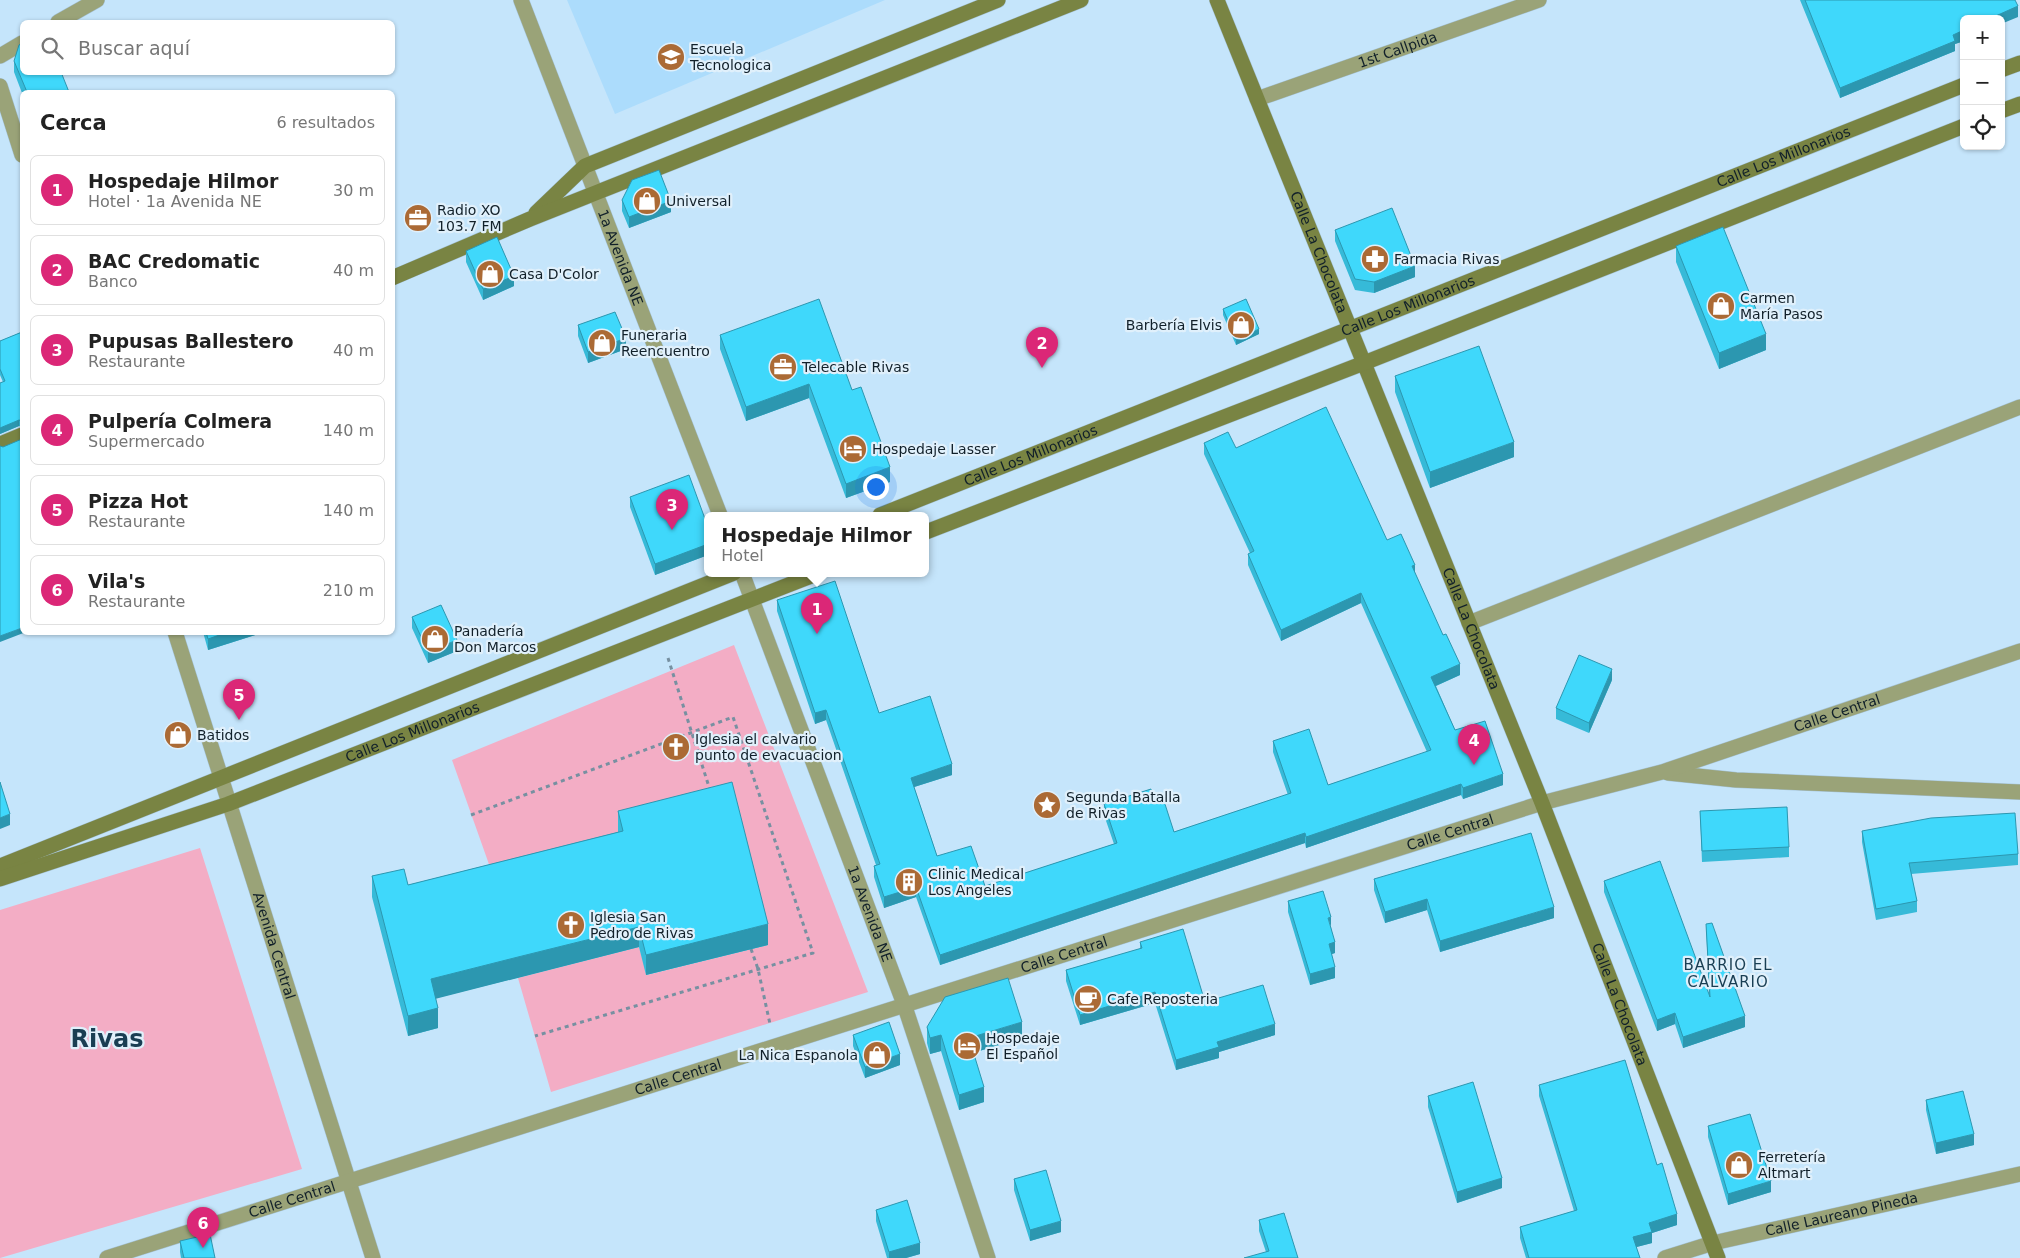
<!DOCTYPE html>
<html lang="es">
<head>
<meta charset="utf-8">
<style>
	:root { --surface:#fff; --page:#f2f2f2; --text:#222; --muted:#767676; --line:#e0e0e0; --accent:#db2777 }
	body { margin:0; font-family:"DejaVu Sans",sans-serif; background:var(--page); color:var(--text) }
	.controls { position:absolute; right:15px; top:15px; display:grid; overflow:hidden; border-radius:8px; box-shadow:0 1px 4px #0004 }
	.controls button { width:45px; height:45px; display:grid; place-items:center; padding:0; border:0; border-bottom:1px solid var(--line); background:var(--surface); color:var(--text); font:25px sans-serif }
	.you { position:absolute; left:875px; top:486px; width:18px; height:18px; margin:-12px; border:4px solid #fff; border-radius:50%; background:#1a73e8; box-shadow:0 0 0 8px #1a73e833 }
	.badge { display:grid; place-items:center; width:32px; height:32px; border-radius:50%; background:var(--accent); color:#fff; font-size:16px; font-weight:700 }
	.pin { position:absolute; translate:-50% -41px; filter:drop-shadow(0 1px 2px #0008) }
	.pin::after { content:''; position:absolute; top:26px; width:18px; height:15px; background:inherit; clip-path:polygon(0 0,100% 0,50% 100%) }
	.popup { position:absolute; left:704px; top:512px; width:225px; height:65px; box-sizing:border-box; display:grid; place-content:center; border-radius:8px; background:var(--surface); filter:drop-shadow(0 1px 4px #0005); font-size:16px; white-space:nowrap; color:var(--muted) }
	.popup b { font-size:19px; color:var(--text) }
	.popup::after { content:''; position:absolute; left:50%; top:100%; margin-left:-10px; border:10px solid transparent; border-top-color:var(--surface) }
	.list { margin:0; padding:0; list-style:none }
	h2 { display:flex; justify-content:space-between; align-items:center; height:65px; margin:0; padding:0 20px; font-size:21px }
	h2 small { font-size:16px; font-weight:400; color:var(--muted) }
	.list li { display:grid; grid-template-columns:32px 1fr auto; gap:15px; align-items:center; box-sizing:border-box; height:70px; margin:0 10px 10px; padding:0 10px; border:1px solid var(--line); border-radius:8px }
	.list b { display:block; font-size:19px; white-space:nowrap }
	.list p { margin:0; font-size:16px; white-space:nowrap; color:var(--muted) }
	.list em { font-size:16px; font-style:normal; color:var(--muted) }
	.icon { flex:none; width:28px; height:28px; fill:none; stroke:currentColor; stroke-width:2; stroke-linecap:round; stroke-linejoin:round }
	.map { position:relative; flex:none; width:2020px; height:1258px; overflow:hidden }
	.search { position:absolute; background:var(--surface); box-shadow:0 1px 4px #0004; left:20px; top:20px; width:375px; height:55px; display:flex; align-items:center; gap:12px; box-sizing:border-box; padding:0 18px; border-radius:8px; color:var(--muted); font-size:19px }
	.panel { position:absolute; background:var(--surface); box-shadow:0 1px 4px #0004; left:20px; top:90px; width:375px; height:545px; border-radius:8px }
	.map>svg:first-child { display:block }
</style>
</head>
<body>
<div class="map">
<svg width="2020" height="1258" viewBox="0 0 2020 1258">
	<rect width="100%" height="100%" fill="#c5e5fb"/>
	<path fill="#acdcfc" d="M567 0H885L615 114Z"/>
	<path fill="#f3adc5" d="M734 645 868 992 551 1092 518 978 639 947 647 975 768 945 732 803 618 831 623 852 496 884 452 760Z
		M200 848 302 1169 0 1258V910Z"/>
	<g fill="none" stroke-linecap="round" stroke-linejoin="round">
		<defs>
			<g id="street">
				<path id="s1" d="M521 0 720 515"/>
				<path d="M58 22 97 0"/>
				<path d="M0 56 22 43"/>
				<path d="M0 86 22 155"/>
				<path id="s2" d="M1257 99 1539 0"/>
				<path id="s3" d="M742 573 904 1004 988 1258"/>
				<path d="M1469 623 2020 407"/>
				<path id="s4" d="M175 632 373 1258"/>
				<path d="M1668 773 1736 780 2020 792"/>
				<path id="s5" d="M107 1258 1542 803 1662 772 2020 651"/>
				<path id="s6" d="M1665 1258 1713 1243 2020 1174"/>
			</g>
			<g id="secondary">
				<path id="s7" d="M1217 0 1542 803 1718 1258"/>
				<path d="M2001 70 2020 63"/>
				<path d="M2001 111 2020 104"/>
				<path d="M536 213 585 166 998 0"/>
				<path d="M392 278 530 219 1081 0"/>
				<path d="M0 444 22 435"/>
				<path id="s8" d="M880 515 1964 85"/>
				<path d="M926 532 1364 363 1964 126"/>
				<path d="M0 866 734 573"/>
				<path id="s9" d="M0 879 228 804 819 573"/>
			</g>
		</defs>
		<use href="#street" stroke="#a5c2d5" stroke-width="16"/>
		<use href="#secondary" stroke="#a5c2d5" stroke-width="16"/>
		<path stroke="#7790a1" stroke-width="3" stroke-dasharray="4 4" stroke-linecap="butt" d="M668 658 710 790
			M471 815 733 717 813 953 535 1036
			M751 949 758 969 770 1024"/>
		<use href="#street" stroke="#9aa378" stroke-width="15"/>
		<use href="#secondary" stroke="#798443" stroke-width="15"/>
	</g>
	<path fill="#36bad8" d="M1800 0H2015L2018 17 1964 19V41L1955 44V51L1840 98Z
		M14 61 69 92H22V93L14 72Z
		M622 200 671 212 629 228 622 211Z
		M1335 230 1415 277 1374 293 1355 290 1335 241Z
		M1676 246 1766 350 1719 369 1676 262Z
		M466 251 514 286 483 300 466 262Z
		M1223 309 1259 334 1236 345 1223 315Z
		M578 325 626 349 588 363 578 336Z
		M22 332V427L19 426 0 434V383L3 382 0 375V341Z
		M720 335 852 390 890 482 846 498 809 398 746 421 720 349Z
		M1395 376 1514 457 1430 488 1395 392Z
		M1204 443 1236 448 1387 540 1415 575 1460 675 1436 686 1455 730 1503 785 1463 799 1461 795 1306 848 1305 843 940 965 916 897 884 908 874 877V866L876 865 826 720 815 724 777 611V600L879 713 952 775 914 787 937 856 985 886 1114 844 1104 815V804L1155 800 1174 832 1288 795 1273 752V741L1328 785 1427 752 1361 603 1281 641 1248 565V554L1250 553 1204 454Z
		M630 497 708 527V555L655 575 630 507Z
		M412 617 457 651 428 663 412 628Z
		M203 632H258V634L208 650Z
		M1612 680 1589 733 1556 719V708Z
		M618 811 768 945 646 975 639 947 436 998 438 1028 408 1036 372 897V876L408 885 618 832Z
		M1700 811 1789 847V857L1702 862Z
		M1862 831 2018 854V865L1911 874 1917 901V912L1876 920 1862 842Z
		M1374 879 1554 918 1440 952 1427 910 1385 923 1374 890Z
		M1604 881 1709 995 1706 924 1745 1027 1683 1048 1675 1024 1657 1031 1604 892Z
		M1288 901 1331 927 1335 953 1331 954 1335 978 1310 985 1288 912Z
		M1140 942 1205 1002 1275 1035 1219 1052V1058L1176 1070 1155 1003 1080 1025 1066 981V970L1140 949Z
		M927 1027 1022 1038 973 1053 984 1102 959 1110 941 1051 930 1054 927 1043Z
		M853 1035 900 1065 865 1078 853 1046Z
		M1539 1085 1657 1165 1677 1225 1652 1233V1243L1636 1247 1640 1258H1526L1520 1238V1227L1574 1211 1539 1096Z
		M1428 1096 1502 1188 1457 1203 1428 1107Z
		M1926 1100 1974 1145 1936 1154 1926 1110Z
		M1708 1126 1771 1192 1728 1205 1708 1137Z
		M1014 1179 1061 1232 1030 1241 1014 1190Z
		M876 1210 920 1254 906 1258H887L876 1221Z
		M1259 1220 1298 1258 1266 1252 1259 1231Z
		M180 1241 215 1258H181L180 1252Z"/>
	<path fill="#2c97b0" d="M2018 6V17L2001 24V19H1989Z
		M1964 30V41L1955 44V51L1840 98V88Z
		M671 201V212L629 228V217Z
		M1415 266V277L1374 293V282Z
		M514 276V286L483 300V289Z
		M1259 329V334L1236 345V340Z
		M1766 334V350L1719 369V353Z
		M626 338V349L588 363V352Z
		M809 384V398L746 421V407Z
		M19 420V426L0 434V428Z
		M1514 442V457L1430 488V472Z
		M890 467V482L846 498V484Z
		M708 544V555L655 575V564Z
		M1415 565V575L1412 566Z
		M1361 593V603L1281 641V630Z
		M22 628V632H26L0 642V636Z
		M228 632H258V634L208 650V639Z
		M457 640V651L428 663V652Z
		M1460 664V675L1431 688V677Z
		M1612 669V680L1589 733V723Z
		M826 710V720L815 724V713Z
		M952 764V775L911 788V778Z
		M1503 774V785L1463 799V788Z
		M1461 784V795L1306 848V837Z
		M10 814V825L0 829V818Z
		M1305 833V843L940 965V955Z
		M916 887V897L884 908V897Z
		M1427 899V910L1385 923V912Z
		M1554 907V918L1440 952V941Z
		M1331 917V927L1328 918Z
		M768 924V945L646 975V955Z
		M639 927V947L431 1000V979Z
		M1335 942V953L1329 955V944Z
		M1335 967V978L1310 985V974Z
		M1155 992V1003L1080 1025V1015Z
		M438 1008V1028L408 1036V1016Z
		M1675 1013V1024L1657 1031V1020Z
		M1745 1016V1027L1683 1048V1037Z
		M1022 1022V1038L969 1054V1038Z
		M1275 1024V1035L1219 1052V1058L1176 1070V1060L1217 1042Z
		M941 1035V1051L930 1054V1038Z
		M900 1054V1065L865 1078V1067Z
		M984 1087V1102L959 1110V1095Z
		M1974 1134V1145L1936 1154V1143Z
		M1502 1178V1188L1457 1203V1192Z
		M1771 1181V1192L1728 1205V1194Z
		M1677 1214V1225L1652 1233V1243L1633 1248V1237L1649 1223Z
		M1061 1221V1232L1030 1241V1230Z
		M920 1243V1254L906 1258H889V1252Z"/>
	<path fill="#3fd8fb" stroke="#2c97b0" d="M1805 0H2015L2018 6 1989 19H1964V30L1953 35 1955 41 1840 88Z
		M22 43V72H61L69 92H27L14 61 19 45Z
		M659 170 671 201 629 217 622 200 632 180Z
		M1392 208 1415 266 1374 282 1355 279 1335 230Z
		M1723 227 1766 334 1719 353 1676 246Z
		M497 237 514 276 483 289 466 251Z
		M819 299 852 390 861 387 890 467 846 484 809 384 746 407 720 335Z
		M1246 299 1259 329 1236 340 1223 309Z
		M615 312 626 338 588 352 578 325Z
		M22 332V421L19 420 0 428V383L5 381 0 369V341Z
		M1479 346 1514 442 1430 472 1395 376Z
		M1326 407 1387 540 1401 534 1415 565 1412 566 1443 635 1446 634 1460 664 1431 677 1455 730 1485 721 1503 774 1463 788 1461 784 1306 837 1305 833 940 955 916 887 884 897 874 866 880 864 826 710 815 713 777 600 835 581 879 713 930 696 952 764 911 778 937 856 971 846 985 886 1117 843 1104 804 1151 789 1155 800 1163 798 1174 832 1291 793 1273 741 1309 729 1328 785 1431 750 1361 593 1281 630 1248 554 1254 551 1204 443 1228 432 1236 448Z
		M22 439V628L0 636V446L3 447Z
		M689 475 708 527V544L655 564 630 497Z
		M441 605 457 640 428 652 412 617Z
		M206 632H228L208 639Z
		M1579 655 1612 669 1589 723 1556 708Z
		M0 782 10 814 0 818Z
		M732 782 768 924 646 955 639 927 518 957 431 979 438 1008 408 1016 372 876 404 869 408 885 623 831 618 811Z
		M1787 807 1789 847 1702 851 1700 811Z
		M2015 813 2018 854 1909 863 1917 901 1876 909 1862 831 1931 818Z
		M1531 833 1554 907 1440 941 1427 899 1385 912 1374 879Z
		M1660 861 1710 997 1706 924 1712 923 1745 1016 1683 1037 1675 1013 1657 1020 1604 881Z
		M1323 891 1331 917 1328 918 1335 942 1329 944 1335 967 1310 974 1288 901Z
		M1183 929 1205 1002 1263 985 1275 1024 1217 1042 1219 1047 1176 1060 1155 992 1080 1015 1066 970 1142 948 1140 942Z
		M1008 978 1022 1022 969 1038 984 1087 959 1095 941 1035 930 1038 927 1027 945 997Z
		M889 1022 900 1054 865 1067 853 1035Z
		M1625 1060 1657 1165 1662 1163 1677 1214 1649 1223 1652 1232 1633 1237 1640 1258H1529L1520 1227 1577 1210 1539 1085Z
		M1473 1082 1502 1178 1457 1192 1428 1096Z
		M1963 1091 1974 1134 1936 1143 1926 1100Z
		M1750 1114 1771 1181 1728 1194 1708 1126Z
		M1046 1170 1061 1221 1030 1230 1014 1179Z
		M907 1200 920 1243 889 1252 876 1210Z
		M1284 1213 1298 1258H1244L1269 1251 1259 1220Z
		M210 1234 215 1258H184L180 1241Z"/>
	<defs>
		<symbol id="school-disc" viewBox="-11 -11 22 22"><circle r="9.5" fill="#ab6a35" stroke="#e0f0fb"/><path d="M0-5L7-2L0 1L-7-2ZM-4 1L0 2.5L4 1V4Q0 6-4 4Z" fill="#fff"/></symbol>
		<symbol id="shop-disc" viewBox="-11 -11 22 22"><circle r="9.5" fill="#ab6a35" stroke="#e0f0fb"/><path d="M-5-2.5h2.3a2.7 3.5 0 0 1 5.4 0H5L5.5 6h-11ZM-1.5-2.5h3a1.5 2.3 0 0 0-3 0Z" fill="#fff"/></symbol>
		<symbol id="office-disc" viewBox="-11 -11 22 22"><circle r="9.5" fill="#ab6a35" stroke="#e0f0fb"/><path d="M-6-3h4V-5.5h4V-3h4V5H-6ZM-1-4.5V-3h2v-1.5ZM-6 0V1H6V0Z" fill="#fff"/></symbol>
		<symbol id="pharmacy-disc" viewBox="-11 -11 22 22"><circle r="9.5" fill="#ab6a35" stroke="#e0f0fb"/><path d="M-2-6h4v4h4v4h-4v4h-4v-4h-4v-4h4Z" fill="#fff"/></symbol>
		<symbol id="hotel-disc" viewBox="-11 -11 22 22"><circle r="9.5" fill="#ab6a35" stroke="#e0f0fb"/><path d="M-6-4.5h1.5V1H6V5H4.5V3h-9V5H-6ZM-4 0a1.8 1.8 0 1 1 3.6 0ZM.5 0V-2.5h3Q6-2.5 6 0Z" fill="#fff"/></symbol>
		<symbol id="church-disc" viewBox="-11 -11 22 22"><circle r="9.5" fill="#ab6a35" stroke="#e0f0fb"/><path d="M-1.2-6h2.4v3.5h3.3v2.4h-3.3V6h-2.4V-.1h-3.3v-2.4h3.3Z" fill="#fff"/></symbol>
		<symbol id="sight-disc" viewBox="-11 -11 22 22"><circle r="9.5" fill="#ab6a35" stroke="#e0f0fb"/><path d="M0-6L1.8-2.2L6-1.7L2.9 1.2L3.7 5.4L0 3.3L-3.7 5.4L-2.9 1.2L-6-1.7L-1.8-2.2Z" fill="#fff"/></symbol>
		<symbol id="building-disc" viewBox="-11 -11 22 22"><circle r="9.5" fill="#ab6a35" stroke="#e0f0fb"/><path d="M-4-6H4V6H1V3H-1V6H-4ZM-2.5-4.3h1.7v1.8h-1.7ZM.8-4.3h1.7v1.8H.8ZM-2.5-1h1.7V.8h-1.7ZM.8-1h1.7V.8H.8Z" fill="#fff"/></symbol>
		<symbol id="cafe-disc" viewBox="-11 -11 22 22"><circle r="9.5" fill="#ab6a35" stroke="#e0f0fb"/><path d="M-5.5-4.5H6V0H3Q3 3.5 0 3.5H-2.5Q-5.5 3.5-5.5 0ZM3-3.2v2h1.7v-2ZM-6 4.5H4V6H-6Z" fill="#fff"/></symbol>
	</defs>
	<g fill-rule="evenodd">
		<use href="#school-disc" x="655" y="41" width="32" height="32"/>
		<use href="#shop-disc" x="631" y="185" width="32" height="32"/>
		<use href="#office-disc" x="402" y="202" width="32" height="32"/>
		<use href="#pharmacy-disc" x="1359" y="243" width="32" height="32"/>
		<use href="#shop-disc" x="474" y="258" width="32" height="32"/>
		<use href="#shop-disc" x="1705" y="290" width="32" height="32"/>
		<use href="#shop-disc" x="1225" y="309" width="32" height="32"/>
		<use href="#shop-disc" x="586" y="327" width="32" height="32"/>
		<use href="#office-disc" x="767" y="351" width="32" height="32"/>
		<use href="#hotel-disc" x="837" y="433" width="32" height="32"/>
		<use href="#shop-disc" x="419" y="623" width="32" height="32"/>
		<use href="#shop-disc" x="162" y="719" width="32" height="32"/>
		<use href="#church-disc" x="660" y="731" width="32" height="32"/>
		<use href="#sight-disc" x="1031" y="789" width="32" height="32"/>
		<use href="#building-disc" x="893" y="866" width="32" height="32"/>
		<use href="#church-disc" x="555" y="909" width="32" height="32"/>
		<use href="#cafe-disc" x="1072" y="983" width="32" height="32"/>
		<use href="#hotel-disc" x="951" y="1030" width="32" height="32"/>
		<use href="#shop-disc" x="861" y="1039" width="32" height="32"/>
		<use href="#shop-disc" x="1723" y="1149" width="32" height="32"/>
	</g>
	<g text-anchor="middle" stroke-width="4.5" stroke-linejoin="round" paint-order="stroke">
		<g font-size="14" fill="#11202a" stroke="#e0f0fb" text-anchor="start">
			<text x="690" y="54">Escuela<tspan x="690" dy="16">Tecnologica</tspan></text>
			<text x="666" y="206">Universal</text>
			<text x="437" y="215">Radio XO<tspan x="437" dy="16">103.7 FM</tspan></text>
			<text x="1394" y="264">Farmacia Rivas</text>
			<text x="509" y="279">Casa D'Color</text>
			<text x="1740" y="303">Carmen<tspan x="1740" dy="16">María Pasos</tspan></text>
			<text x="1222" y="330" text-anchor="end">Barbería Elvis</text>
			<text x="621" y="340">Funeraria<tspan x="621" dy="16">Reencuentro</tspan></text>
			<text x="802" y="372">Telecable Rivas</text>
			<text x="872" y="454">Hospedaje Lasser</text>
			<text x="454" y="636">Panadería<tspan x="454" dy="16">Don Marcos</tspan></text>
			<text x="197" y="740">Batidos</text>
			<text x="695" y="744">Iglesia el calvario<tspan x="695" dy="16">punto de evacuacion</tspan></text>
			<text x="1066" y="802">Segunda Batalla<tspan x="1066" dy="16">de Rivas</tspan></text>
			<text x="928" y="879">Clinic Medical<tspan x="928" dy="16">Los Angeles</tspan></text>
			<text x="590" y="922">Iglesia San<tspan x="590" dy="16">Pedro de Rivas</tspan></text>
			<text x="1107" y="1004">Cafe Reposteria</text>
			<text x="986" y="1043">Hospedaje<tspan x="986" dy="16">El Español</tspan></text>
			<text x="858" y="1060" text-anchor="end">La Nica Espanola</text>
			<text x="1758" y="1162">Ferretería<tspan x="1758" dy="16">Altmart</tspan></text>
		</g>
		<g font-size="14" fill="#11202a" stroke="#e0f0fb">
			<text dy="5" stroke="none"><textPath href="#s2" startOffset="149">1st Callpida</textPath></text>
			<text dy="5" stroke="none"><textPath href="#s8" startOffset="972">Calle Los Millonarios</textPath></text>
			<text dy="5" stroke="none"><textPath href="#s7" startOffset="272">Calle La Chocolata</textPath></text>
			<text dy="5" stroke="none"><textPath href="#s1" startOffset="276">1a Avenida NE</textPath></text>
			<text dy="5" stroke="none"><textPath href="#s8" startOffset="568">Calle Los Millonarios</textPath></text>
			<text dy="5" stroke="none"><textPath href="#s8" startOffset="162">Calle Los Millonarios</textPath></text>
			<text dy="5" stroke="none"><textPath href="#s7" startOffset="678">Calle La Chocolata</textPath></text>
			<text dy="5" stroke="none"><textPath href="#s5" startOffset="1814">Calle Central</textPath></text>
			<text dy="5" stroke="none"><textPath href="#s9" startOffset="438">Calle Los Millonarios</textPath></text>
			<text dy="5" stroke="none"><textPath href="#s5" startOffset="1409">Calle Central</textPath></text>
			<text dy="5" stroke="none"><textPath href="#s3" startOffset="364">1a Avenida NE</textPath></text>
			<text dy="5" stroke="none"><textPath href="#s4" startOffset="329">Avenida Central</textPath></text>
			<text dy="5" stroke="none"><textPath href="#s5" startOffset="1004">Calle Central</textPath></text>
			<text dy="5" stroke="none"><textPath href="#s7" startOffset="1082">Calle La Chocolata</textPath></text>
			<text dy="5" stroke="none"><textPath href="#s5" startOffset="599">Calle Central</textPath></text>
			<text dy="5" stroke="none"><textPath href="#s5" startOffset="194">Calle Central</textPath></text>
			<text dy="5" stroke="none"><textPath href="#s6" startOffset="182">Calle Laureano Pineda</textPath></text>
		</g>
		<g font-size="15" letter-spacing="1" fill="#193e53" stroke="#e0f0fb">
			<text x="1728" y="970">BARRIO EL<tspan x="1728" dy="17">CALVARIO</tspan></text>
		</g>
		<g font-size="24" font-weight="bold" fill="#193e53" stroke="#e0f0fb">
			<text x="107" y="1047">Rivas</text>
		</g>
	</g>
</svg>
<div class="controls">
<button>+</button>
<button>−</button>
<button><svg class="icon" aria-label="locate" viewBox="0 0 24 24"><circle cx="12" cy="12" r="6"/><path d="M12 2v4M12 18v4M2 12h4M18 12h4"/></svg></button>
</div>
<div class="you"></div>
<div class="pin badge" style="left:817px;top:634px">1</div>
<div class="popup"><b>Hospedaje Hilmor</b>Hotel</div>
<div class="pin badge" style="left:1042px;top:368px">2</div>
<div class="pin badge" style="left:672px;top:530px">3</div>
<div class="pin badge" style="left:1474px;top:765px">4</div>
<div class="pin badge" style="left:239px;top:720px">5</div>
<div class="pin badge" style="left:203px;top:1248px">6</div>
<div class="search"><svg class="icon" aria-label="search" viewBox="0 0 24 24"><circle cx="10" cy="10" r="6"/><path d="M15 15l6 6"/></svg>Buscar aquí</div>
<section class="panel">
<h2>Cerca<small>6 resultados</small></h2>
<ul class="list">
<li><span class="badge">1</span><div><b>Hospedaje Hilmor</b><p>Hotel · 1a Avenida NE</p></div><em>30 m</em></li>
<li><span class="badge">2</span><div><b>BAC Credomatic</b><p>Banco</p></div><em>40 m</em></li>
<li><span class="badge">3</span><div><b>Pupusas Ballestero</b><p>Restaurante</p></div><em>40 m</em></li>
<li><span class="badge">4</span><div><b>Pulpería Colmera</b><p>Supermercado</p></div><em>140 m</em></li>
<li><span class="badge">5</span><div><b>Pizza Hot</b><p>Restaurante</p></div><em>140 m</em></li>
<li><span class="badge">6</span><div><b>Vila's</b><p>Restaurante</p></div><em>210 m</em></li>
</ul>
</section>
</div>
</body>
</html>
